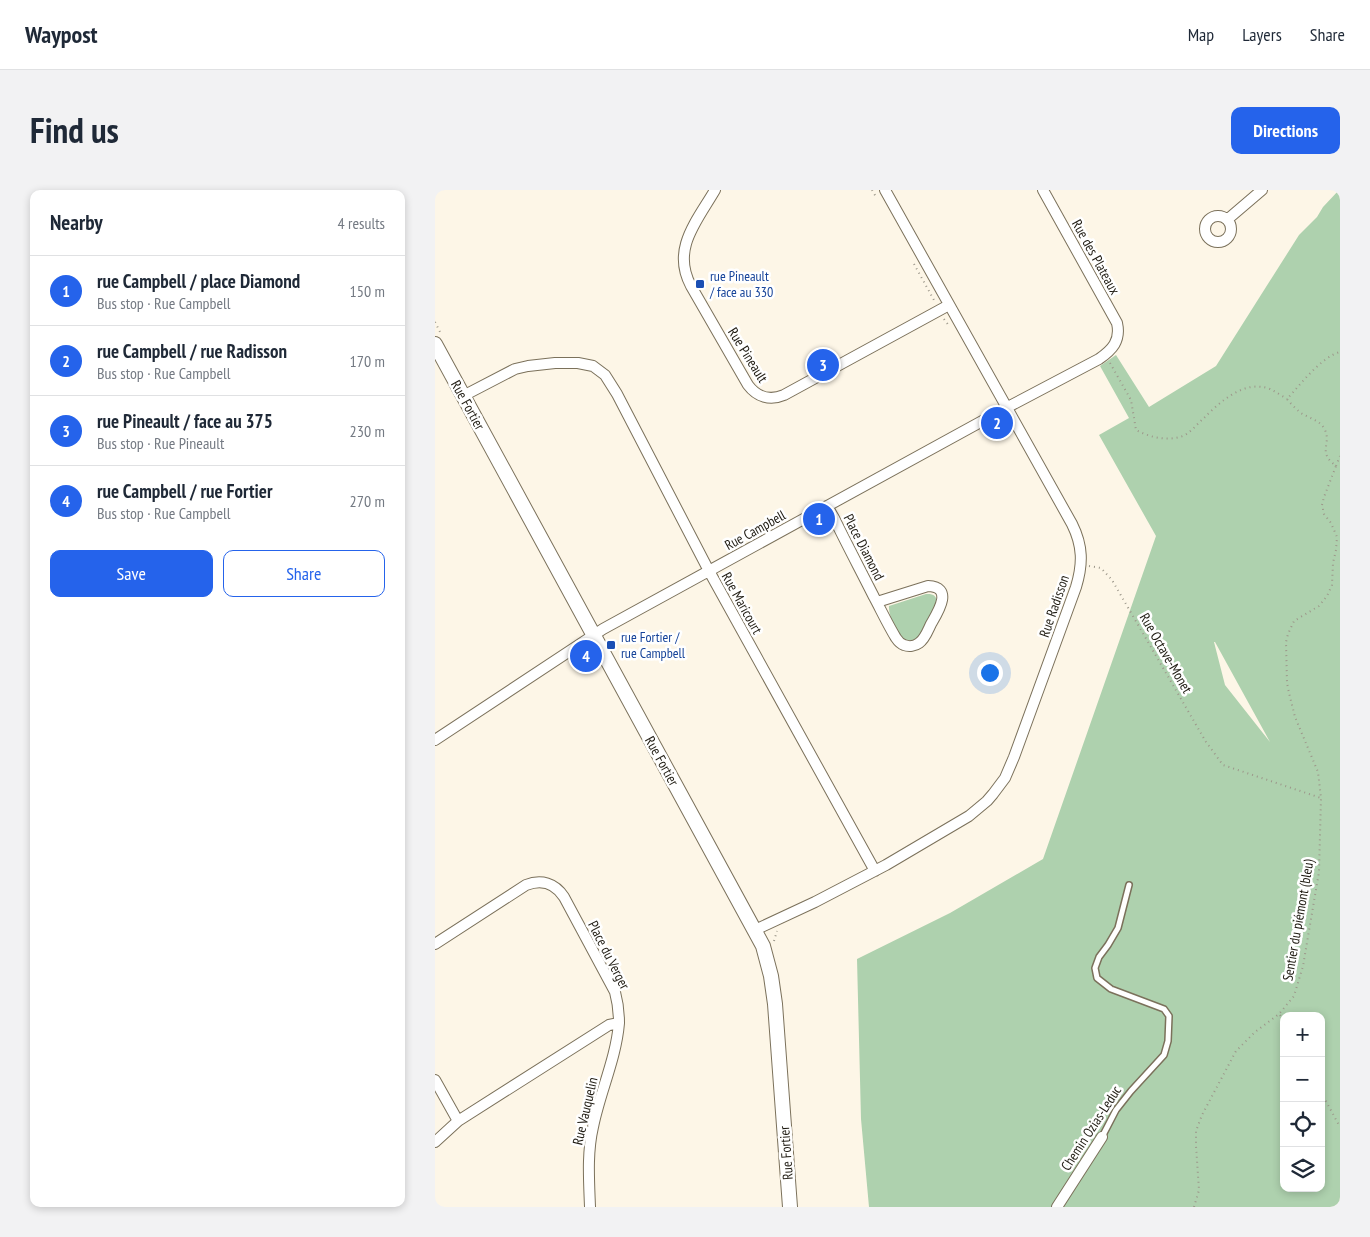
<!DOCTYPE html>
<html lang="en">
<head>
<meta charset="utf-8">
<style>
	:root { --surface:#fff; --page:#f2f2f3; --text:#1f2937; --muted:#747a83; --line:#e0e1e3; --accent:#2563eb }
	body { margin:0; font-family:"PT Sans Narrow",sans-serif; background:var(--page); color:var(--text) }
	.controls { position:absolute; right:15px; bottom:15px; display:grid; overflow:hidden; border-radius:10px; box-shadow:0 2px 8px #0003 }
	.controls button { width:45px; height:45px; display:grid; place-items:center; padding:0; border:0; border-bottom:1px solid var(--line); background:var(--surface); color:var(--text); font:25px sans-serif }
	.you { position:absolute; left:554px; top:482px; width:18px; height:18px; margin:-12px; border:4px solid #fff; border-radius:50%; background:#1a73e8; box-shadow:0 0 0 8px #1a73e833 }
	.badge { display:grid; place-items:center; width:32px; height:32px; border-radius:50%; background:var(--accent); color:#fff; font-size:16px; font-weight:700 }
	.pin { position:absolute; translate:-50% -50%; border:2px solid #fff; box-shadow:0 1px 5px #0006 }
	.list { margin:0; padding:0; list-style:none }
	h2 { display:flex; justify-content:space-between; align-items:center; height:65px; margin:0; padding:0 20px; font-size:21px }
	h2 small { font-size:16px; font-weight:400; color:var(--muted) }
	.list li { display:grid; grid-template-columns:32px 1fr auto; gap:15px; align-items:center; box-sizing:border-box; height:70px; padding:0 20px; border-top:1px solid var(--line) }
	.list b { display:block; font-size:19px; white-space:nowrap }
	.list p { margin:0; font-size:16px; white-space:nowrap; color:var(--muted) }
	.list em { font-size:16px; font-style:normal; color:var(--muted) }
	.actions { display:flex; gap:10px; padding:15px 20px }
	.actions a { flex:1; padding:11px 0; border:1px solid var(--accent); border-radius:10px; text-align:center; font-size:18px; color:var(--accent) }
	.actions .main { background:var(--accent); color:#fff }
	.icon { flex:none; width:28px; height:28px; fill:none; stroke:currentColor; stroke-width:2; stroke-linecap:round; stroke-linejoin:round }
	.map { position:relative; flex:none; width:905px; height:1017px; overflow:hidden; border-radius:10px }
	header { display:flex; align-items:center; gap:30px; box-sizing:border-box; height:70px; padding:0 25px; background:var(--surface); border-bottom:1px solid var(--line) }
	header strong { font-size:24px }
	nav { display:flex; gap:28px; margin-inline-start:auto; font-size:18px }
	.intro { display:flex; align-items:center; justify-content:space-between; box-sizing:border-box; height:120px; padding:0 30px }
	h1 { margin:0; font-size:35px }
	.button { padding:12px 22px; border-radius:10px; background:var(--accent); color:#fff; font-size:18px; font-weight:700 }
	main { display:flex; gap:30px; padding:0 30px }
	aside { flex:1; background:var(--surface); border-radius:10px; box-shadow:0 2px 8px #0003 }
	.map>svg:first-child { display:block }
</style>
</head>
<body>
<header>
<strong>Waypost</strong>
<nav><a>Map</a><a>Layers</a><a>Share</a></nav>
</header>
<div class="intro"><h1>Find us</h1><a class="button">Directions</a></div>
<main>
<aside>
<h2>Nearby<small>4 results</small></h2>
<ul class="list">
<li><span class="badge">1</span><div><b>rue Campbell / place Diamond</b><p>Bus stop · Rue Campbell</p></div><em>150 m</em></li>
<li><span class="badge">2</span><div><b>rue Campbell / rue Radisson</b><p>Bus stop · Rue Campbell</p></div><em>170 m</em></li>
<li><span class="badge">3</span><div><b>rue Pineault / face au 375</b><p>Bus stop · Rue Pineault</p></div><em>230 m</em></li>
<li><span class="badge">4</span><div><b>rue Campbell / rue Fortier</b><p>Bus stop · Rue Campbell</p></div><em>270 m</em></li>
</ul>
<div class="actions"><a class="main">Save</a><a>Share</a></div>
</aside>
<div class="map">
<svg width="905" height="1017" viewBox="0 0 905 1017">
	<rect width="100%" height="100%" fill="#fdf6e7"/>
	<path fill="#aed1ae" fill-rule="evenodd" d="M904 0H905V1017H434L426 929 422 769 515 723 608 669 721 346 664 245 694 228 665 176 681 165 714 217 781 176 864 45 882 27 888 17ZM779 452H780L835 552 790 495ZM849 826H886V998H849Z
		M491 404C509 403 499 419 494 427 490 436 486 446 478 451L469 450C462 442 453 426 454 416Z"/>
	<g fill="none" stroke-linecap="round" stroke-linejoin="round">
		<defs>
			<path id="lane" d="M667 947 681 920 696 901 729 865 733 851 734 826 729 819 676 799 662 788 660 778 664 767 673 755 683 738 694 695"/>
			<path id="street" d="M280 0C262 31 236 59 256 96L313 195C322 207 335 211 349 205L514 115
				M770 39a13 13 0 1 1 26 0a13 13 0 1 1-26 0Z
				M793 29 827 0
				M28 206 80 179 93 176 120 173H143L158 176 170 185 182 204 274 381 440 681
				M392 316 399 328C412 355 426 381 439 407 446 420 453 435 461 448 463 451 466 454 469 455 474 457 480 456 484 453 490 449 493 440 496 434 503 422 519 397 493 396L442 412
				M0 550 168 439 571 218 664 169C677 160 686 151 682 133L608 0
				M320 740 380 712 451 675 534 626 552 611 558 604 570 588 579 567 641 397C648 374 648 356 637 334L450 0
				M0 754 91 695C106 689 120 693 129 707L180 802C183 813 184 822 184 833L174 835 23 931 0 952
				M0 890 23 931
				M155 1017C154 990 152 963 158 937 165 902 181 869 184 833
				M622 1017 667 947"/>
			<path id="secondary" d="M0 154 328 756 336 786 340 814 355 1017"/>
		</defs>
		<use href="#lane" stroke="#7b715b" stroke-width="8"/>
		<use href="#street" stroke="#7b715b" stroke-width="12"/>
		<use href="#secondary" stroke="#7b715b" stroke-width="16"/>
		<path stroke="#9c978a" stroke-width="2" stroke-dasharray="1 4" stroke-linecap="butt" d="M437 0 441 7
			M479 74 500 112
			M509 129 515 137
			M0 132 6 144
			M675 173 696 210 701 240C716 248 735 252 750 245 757 241 762 234 768 229 785 212 809 189 835 199 841 202 847 206 852 209
			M901 276 905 266
			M654 376 666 378 677 390 771 552 788 575 886 608
			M339 751 342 741
			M845 825 849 831
			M886 902 905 937
			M759 1017 764 1000 761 956V941L767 925 801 861 820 842 844 824 859 806 868 776 884 682 886 608 883 582 860 527 854 503 852 493 851 452 853 444 859 431 884 416 892 406 897 395 898 373 901 360 902 347 896 333 889 324 887 315 889 307 901 276C881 261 898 254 889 238 884 230 874 228 866 223 861 219 856 214 852 209 865 195 886 167 905 162"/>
		<use href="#lane" stroke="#fff" stroke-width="5"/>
		<use href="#street" stroke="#fff" stroke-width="10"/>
		<use href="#secondary" stroke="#fff" stroke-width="14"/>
	</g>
	<g fill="#1a4fb4" stroke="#fff" stroke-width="2">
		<rect x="260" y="89" width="10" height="10" rx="2.5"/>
		<rect x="171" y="450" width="10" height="10" rx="2.5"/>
	</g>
	<g text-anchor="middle" stroke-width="5" stroke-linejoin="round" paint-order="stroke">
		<g font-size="14" fill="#1f1b12" stroke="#fff">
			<text transform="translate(661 67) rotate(61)" y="5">Rue des Plateaux</text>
			<text transform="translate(313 165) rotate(58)" y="5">Rue Pineault</text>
			<text transform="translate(33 215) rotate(61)" y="5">Rue Fortier</text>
			<text transform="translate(320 340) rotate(-29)" y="5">Rue Campbell</text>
			<text transform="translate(429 357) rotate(63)" y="5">Place Diamond</text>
			<text transform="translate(307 413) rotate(61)" y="5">Rue Maricourt</text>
			<text transform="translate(619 416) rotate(-71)" y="5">Rue Radisson</text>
			<text transform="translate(731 463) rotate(60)" y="5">Rue Octave-Monet</text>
			<text transform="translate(227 571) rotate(61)" y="5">Rue Fortier</text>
			<text transform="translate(863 730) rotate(-80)" y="5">Sentier du piémont (bleu)</text>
			<text transform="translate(174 765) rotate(63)" y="5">Place du Verger</text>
			<text transform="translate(150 921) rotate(-77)" y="5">Rue Vauquelin</text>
			<text transform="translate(656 938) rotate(-57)" y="5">Chemin Ozias-Leduc</text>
			<text transform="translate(351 963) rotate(-94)" y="5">Rue Fortier</text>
		</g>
		<g font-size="14" fill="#164399" stroke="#fff" text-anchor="start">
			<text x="275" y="91">rue Pineault<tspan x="275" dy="16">/ face au 330</tspan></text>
			<text x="186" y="452">rue Fortier /<tspan x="186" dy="16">rue Campbell</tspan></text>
		</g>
	</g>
</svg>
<div class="controls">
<button>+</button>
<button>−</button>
<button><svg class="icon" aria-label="locate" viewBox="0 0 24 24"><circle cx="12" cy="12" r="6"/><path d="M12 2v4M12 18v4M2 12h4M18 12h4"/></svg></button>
<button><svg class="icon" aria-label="layers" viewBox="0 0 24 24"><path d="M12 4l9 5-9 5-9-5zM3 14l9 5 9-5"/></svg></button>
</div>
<div class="you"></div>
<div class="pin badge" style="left:384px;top:329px">1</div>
<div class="pin badge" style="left:562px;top:233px">2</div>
<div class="pin badge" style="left:388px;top:175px">3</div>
<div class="pin badge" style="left:151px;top:466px">4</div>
</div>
</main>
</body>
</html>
